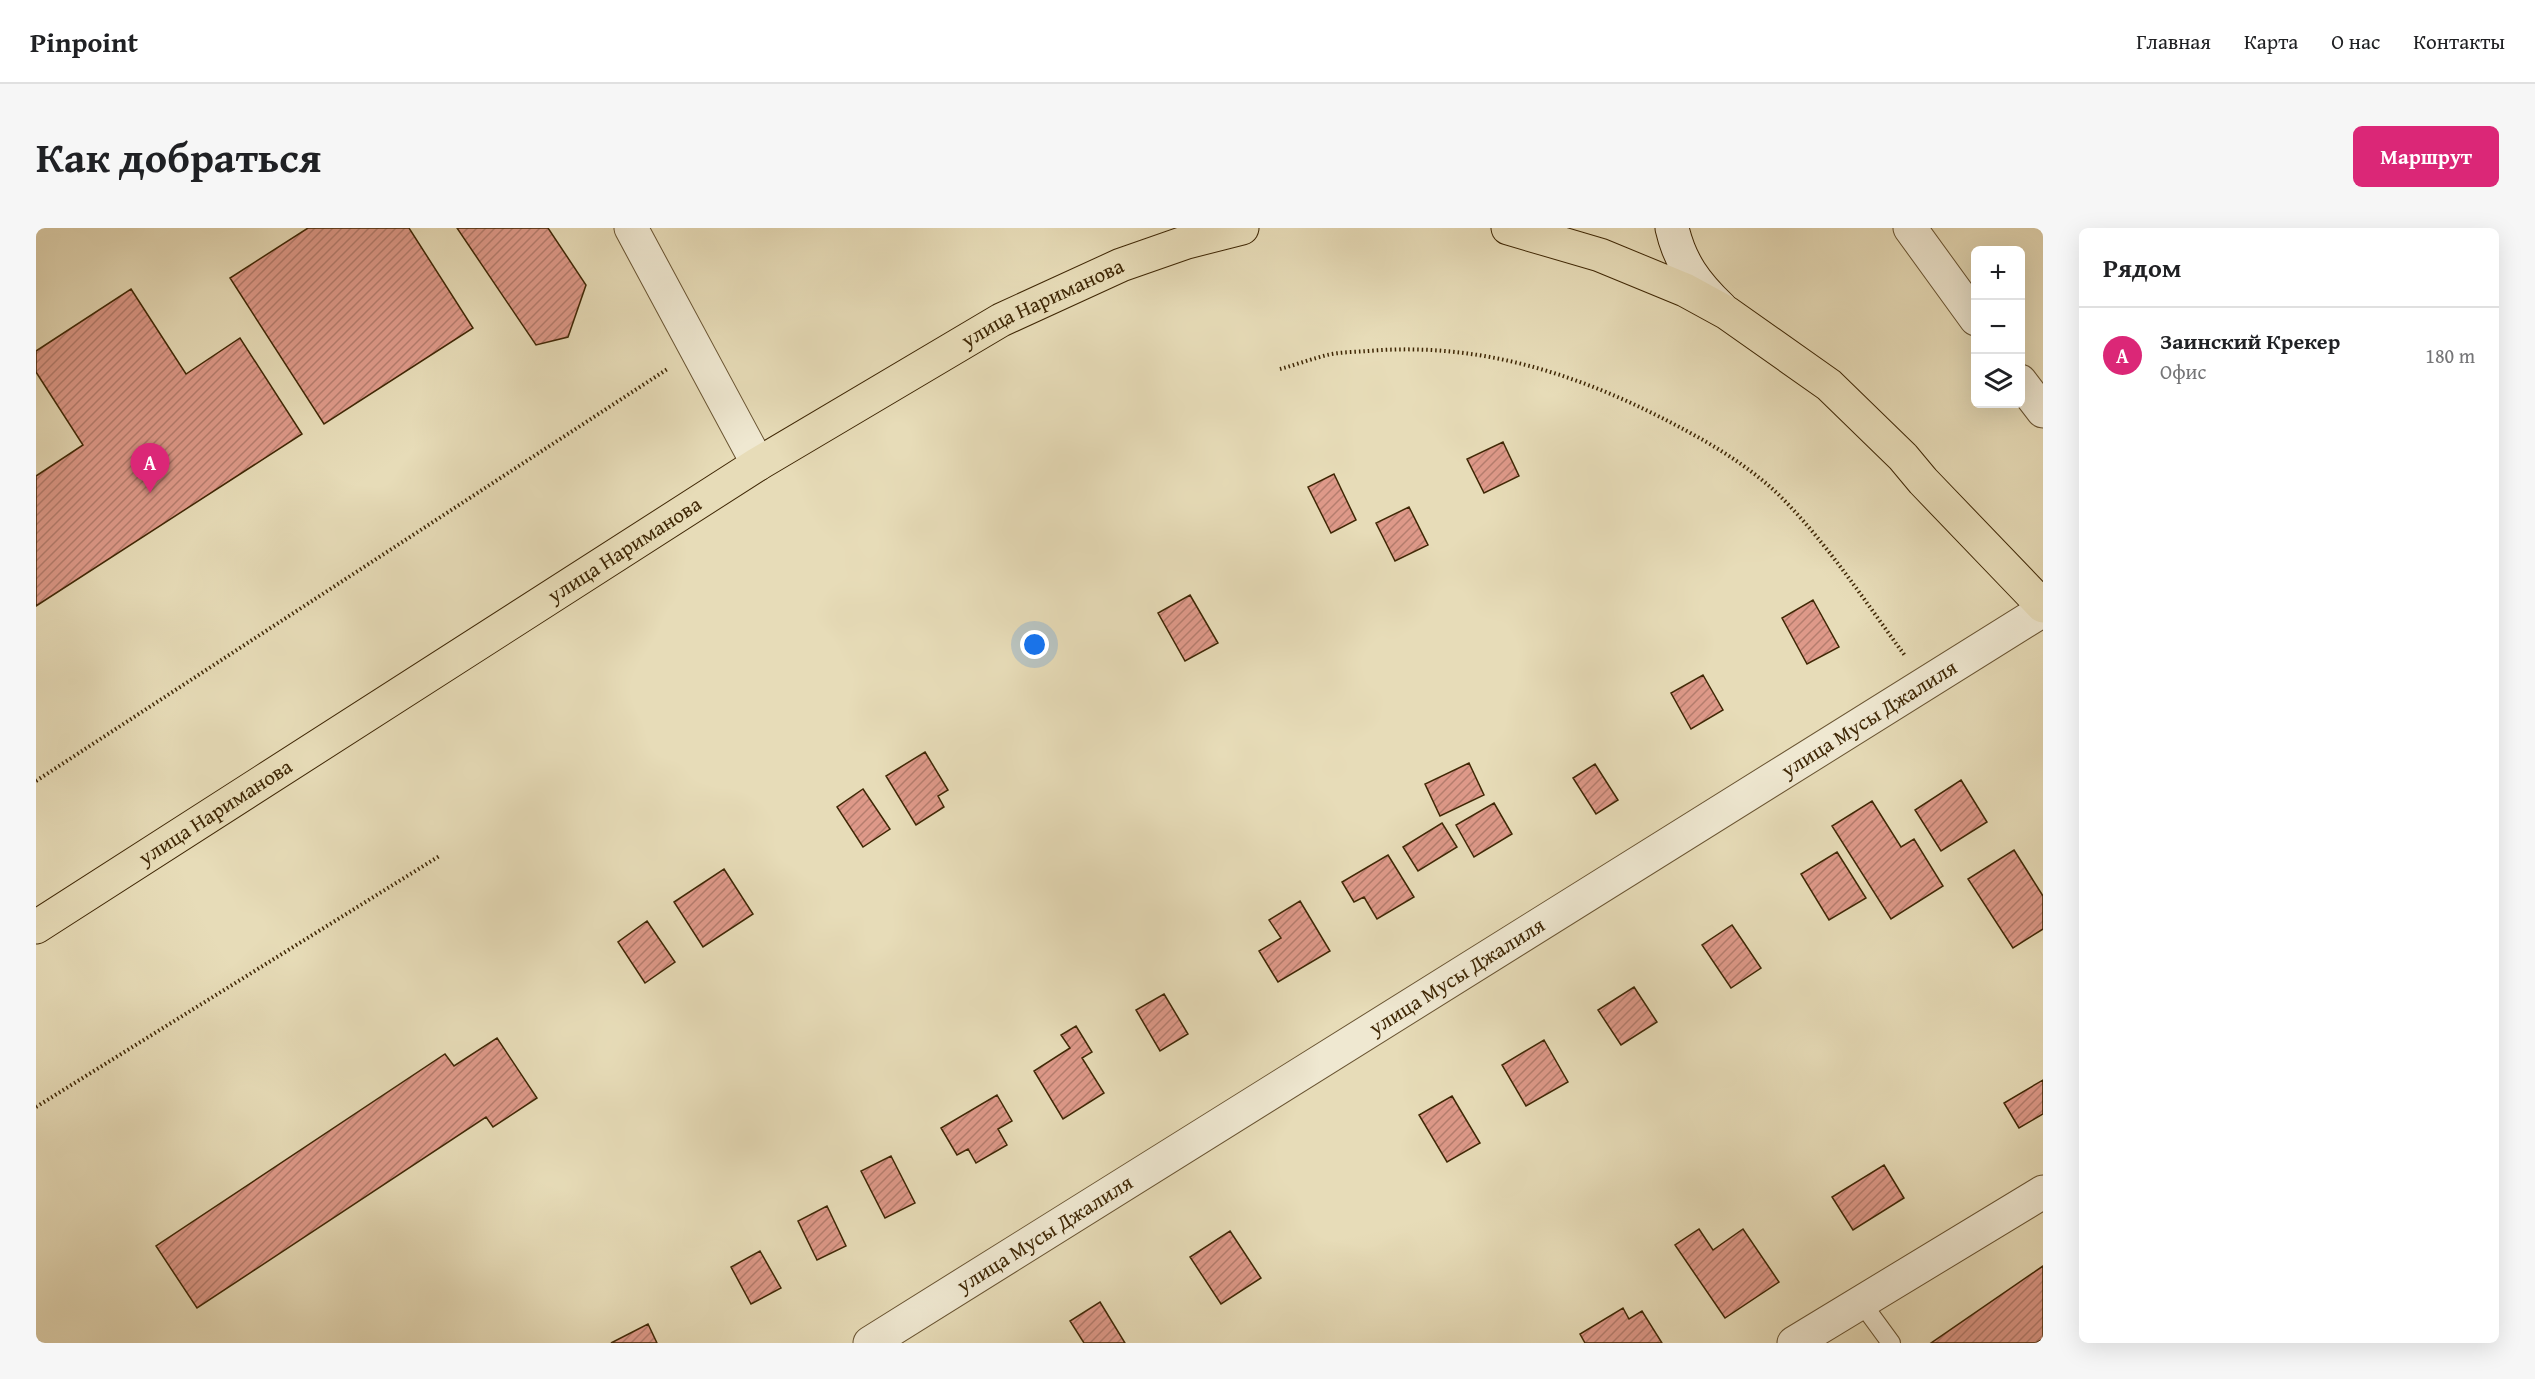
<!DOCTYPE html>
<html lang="ru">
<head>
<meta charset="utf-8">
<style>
	:root { --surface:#fff; --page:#f6f6f6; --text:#202124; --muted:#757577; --line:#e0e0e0; --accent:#db2777 }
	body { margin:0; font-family:"Gentium Book Plus",serif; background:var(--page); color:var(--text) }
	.controls { position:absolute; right:18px; top:18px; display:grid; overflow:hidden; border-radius:9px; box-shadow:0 6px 24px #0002 }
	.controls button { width:54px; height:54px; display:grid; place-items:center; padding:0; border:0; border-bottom:2px solid var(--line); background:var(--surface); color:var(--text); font:30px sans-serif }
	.you { position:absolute; left:999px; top:417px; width:21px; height:21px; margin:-15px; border:4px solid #fff; border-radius:50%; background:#1a73e8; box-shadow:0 0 0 9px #1a73e833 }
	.badge { display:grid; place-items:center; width:39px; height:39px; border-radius:50%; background:var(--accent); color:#fff; font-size:20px; font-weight:700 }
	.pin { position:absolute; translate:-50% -50px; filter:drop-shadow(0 2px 3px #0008) }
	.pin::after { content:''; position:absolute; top:32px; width:21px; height:18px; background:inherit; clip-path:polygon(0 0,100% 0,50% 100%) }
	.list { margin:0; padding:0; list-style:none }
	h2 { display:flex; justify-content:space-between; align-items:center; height:78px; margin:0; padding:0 24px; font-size:26px }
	h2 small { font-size:20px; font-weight:400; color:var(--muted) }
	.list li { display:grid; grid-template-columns:39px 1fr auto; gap:18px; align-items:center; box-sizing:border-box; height:96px; padding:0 24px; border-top:2px solid var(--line) }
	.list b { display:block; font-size:22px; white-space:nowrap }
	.list p { margin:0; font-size:20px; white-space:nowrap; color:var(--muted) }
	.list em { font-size:20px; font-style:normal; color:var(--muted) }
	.icon { flex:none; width:33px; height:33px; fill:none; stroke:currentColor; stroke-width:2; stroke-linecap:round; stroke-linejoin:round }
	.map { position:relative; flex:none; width:2007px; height:1115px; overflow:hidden; border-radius:9px }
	header { display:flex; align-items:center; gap:36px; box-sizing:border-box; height:84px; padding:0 30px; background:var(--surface); border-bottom:2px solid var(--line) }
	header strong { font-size:28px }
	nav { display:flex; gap:33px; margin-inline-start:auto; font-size:21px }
	.intro { display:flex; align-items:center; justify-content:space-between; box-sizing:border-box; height:144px; padding:0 36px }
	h1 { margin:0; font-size:42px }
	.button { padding:15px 27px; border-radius:9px; background:var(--accent); color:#fff; font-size:21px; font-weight:700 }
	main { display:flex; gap:36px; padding:0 36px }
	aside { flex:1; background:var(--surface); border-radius:9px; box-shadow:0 6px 24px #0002 }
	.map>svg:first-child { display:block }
</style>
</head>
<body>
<header>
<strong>Pinpoint</strong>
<nav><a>Главная</a><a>Карта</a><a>О нас</a><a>Контакты</a></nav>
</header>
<div class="intro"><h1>Как добраться</h1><a class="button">Маршрут</a></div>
<main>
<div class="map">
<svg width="2007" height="1115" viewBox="0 0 2007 1115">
	<defs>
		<pattern id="building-hatch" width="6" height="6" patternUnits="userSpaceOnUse" patternTransform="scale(1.5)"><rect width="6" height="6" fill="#de9989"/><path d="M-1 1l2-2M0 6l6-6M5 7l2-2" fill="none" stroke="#b57d6e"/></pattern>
	</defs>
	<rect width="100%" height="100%" fill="#e7dcb8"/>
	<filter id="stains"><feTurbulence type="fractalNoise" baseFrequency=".00333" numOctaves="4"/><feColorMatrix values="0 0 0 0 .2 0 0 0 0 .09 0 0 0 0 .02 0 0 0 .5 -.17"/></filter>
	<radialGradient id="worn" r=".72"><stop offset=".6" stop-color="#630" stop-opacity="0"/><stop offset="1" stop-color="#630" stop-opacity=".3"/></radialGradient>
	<path fill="url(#building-hatch)" stroke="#3f2705" stroke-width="1.5" d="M272 0H373L437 100 288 196 194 50Z
		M421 0H512L550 57 532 109 500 117Z
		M95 61 150 146 204 110 266 206 0 378V248L47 217 0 144V123Z
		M1467 214 1483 248 1448 265 1431 231Z
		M1298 246 1320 292 1295 305 1272 259Z
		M1373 279 1392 317 1359 333 1340 295Z
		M1154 367 1182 415 1149 433 1122 385Z
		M1777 372 1803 419 1771 436 1746 390Z
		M1667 447 1687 482 1655 501 1635 465Z
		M889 524 912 562 902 568 908 579 880 597 850 548Z
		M1433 535 1448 567 1404 588 1389 556Z
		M1559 536 1582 572 1560 586 1537 550Z
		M1925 552 1951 594 1905 623 1879 582Z
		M827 561 854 601 827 619 801 579Z
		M1836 573 1865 619 1878 611 1907 658 1855 691 1796 598Z
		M1458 575 1476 606 1438 629 1420 597Z
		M1406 595 1421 619 1382 643 1367 619Z
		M1978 622 2007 668V701L1977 720 1932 651Z
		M1801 624 1830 670 1793 692 1765 646Z
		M1352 627 1378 669 1341 691 1328 669 1318 674 1306 654Z
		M688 641 717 686 667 719 638 674Z
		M1264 673 1294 723 1242 754 1223 723 1245 710 1233 692Z
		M611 693 639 734 609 755 582 714Z
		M1696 697 1725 740 1695 760 1666 717Z
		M1598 759 1621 794 1585 817 1562 782Z
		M1128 766 1152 806 1124 823 1100 782Z
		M1040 798 1056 824 1046 830 1068 865 1027 891 998 843 1034 820 1025 807Z
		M461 810 501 870 457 899 450 889 161 1080 120 1018 409 826 418 838Z
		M1508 812 1532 854 1490 878 1466 837Z
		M2007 852V886L1983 900 1968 875Z
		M961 867 976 893 962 901 971 917 940 935 932 921 921 927 905 900Z
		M1416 868 1444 915 1411 934 1383 887Z
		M855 928 879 975 849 990 825 943Z
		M1848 937 1868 970 1817 1002 1796 969Z
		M791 978 810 1018 781 1032 762 993Z
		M1663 1001 1677 1022 1707 1001 1743 1054 1689 1090 1639 1017Z
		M1194 1003 1225 1050 1185 1076 1154 1029Z
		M724 1023 745 1060 715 1076 695 1039Z
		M2007 1038V1111L2000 1115H1895Z
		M1064 1074 1089 1115H1048L1034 1093Z
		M1587 1080 1593 1091 1606 1083 1626 1115H1549L1544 1106Z
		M612 1096 621 1115H575Z"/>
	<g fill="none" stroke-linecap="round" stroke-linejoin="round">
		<defs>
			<path id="lane" d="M1825 1074 1855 1115"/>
			<g id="street">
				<path d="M595 0 722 236"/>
				<path d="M1874 0 1940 91"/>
				<path d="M1984 153 2007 183"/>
				<path id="s1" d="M834 1115 2007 382"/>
				<path d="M1758 1115 2007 964"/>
			</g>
			<path id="secondary" d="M1636 0C1644 35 1660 56 1685 80"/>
			<g id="primary">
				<path d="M1472 0 1564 27 1649 62 1691 85 1793 157 1867 229 1887 253 2007 378"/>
				<path id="s2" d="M0 699 722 236 965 92 1085 37 1151 14 1206 0"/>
			</g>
		</defs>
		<use href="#lane" stroke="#695432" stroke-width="20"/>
		<use href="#street" stroke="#695432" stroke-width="35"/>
		<use href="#secondary" stroke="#3f2705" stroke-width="35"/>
		<use href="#primary" stroke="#3f2705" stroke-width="35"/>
		<path stroke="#3f2705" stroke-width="4" stroke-dasharray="1.5 3" stroke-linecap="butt" d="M1244 141C1259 137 1275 131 1291 127 1304 124 1319 124 1332 123 1438 114 1534 143 1628 191 1669 212 1711 236 1744 268 1792 316 1830 375 1870 429
			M0 553 633 140
			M0 879 405 627"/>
		<use href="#lane" stroke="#efe8d1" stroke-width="18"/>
		<use href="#street" stroke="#efe8d1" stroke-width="33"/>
		<use href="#secondary" stroke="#efe8d1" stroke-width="33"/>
		<use href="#primary" stroke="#e7dcb8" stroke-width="33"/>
	</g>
	<g text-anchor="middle" stroke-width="5" stroke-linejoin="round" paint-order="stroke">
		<g font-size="21" fill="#3f2705" stroke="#efe8d1">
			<text dy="7" stroke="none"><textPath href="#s2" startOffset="1185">улица Нариманова</textPath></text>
			<text dy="7" stroke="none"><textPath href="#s2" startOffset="699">улица Нариманова</textPath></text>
			<text dy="7" stroke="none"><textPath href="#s1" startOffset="1178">улица Мусы Джалиля</textPath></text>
			<text dy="7" stroke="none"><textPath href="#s2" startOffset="213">улица Нариманова</textPath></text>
			<text dy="7" stroke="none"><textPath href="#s1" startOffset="692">улица Мусы Джалиля</textPath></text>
			<text dy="7" stroke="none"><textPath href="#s1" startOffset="206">улица Мусы Джалиля</textPath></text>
		</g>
	</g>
	<rect width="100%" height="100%" filter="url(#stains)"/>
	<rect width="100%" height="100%" fill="url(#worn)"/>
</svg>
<div class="controls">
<button>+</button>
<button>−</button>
<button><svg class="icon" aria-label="layers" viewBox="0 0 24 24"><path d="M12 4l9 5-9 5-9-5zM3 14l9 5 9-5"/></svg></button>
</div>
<div class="you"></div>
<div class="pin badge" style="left:114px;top:265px">A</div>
</div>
<aside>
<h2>Рядом<small></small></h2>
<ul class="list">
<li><span class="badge">A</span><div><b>Заинский Крекер</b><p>Офис</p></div><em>180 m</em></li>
</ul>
</aside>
</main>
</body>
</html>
